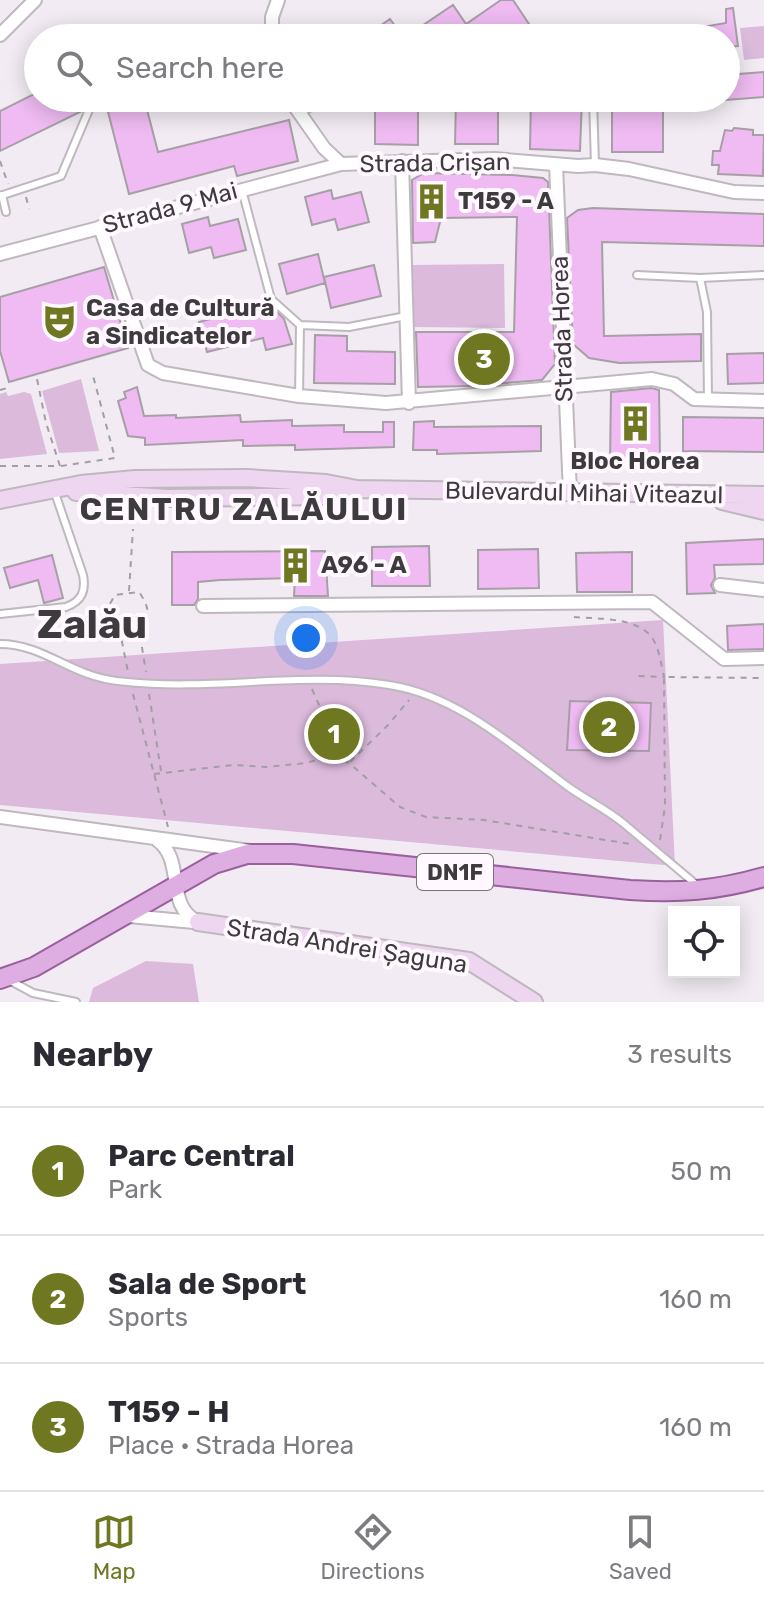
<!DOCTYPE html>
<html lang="en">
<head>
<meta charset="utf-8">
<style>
	:root { --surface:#fff; --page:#f2f2f3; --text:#2b2b33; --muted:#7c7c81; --line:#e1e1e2; --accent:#707721 }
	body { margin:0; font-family:Rubik,sans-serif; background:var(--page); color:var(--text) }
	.controls { position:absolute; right:24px; bottom:24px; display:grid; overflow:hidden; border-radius:0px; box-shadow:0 4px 20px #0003 }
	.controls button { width:72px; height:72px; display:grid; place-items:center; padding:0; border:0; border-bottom:2px solid var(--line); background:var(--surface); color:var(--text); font:40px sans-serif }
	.you { position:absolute; left:306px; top:638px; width:28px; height:28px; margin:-20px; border:6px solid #fff; border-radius:50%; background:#1a73e8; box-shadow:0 0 0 12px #1a73e833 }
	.badge { display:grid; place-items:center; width:52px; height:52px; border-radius:50%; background:var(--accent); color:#fff; font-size:26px; font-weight:700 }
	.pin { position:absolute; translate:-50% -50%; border:4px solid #fff; box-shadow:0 2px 8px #0006 }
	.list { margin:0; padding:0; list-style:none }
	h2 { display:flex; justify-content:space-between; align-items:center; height:104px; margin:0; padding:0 32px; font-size:34px }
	h2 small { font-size:26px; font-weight:400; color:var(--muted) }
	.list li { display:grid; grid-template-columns:52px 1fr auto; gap:24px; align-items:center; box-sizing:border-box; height:128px; padding:0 32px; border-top:2px solid var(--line) }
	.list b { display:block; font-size:30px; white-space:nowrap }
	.list p { margin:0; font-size:26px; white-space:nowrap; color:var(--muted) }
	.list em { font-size:26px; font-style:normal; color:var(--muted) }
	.icon { flex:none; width:44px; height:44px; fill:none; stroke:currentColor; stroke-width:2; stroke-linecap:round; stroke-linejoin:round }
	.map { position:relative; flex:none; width:764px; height:1002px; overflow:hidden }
	.search { position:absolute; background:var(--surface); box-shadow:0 4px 20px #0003; left:24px; right:24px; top:24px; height:88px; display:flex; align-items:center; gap:20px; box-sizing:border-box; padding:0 28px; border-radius:44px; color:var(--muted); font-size:30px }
	.sheet { height:488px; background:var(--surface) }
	nav { display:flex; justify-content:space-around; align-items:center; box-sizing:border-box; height:112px; border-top:2px solid var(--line); background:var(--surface); font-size:22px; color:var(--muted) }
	nav a { display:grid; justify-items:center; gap:4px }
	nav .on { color:var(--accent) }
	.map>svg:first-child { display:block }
</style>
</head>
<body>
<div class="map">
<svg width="764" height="1002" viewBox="0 0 764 1002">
	<rect width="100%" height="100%" fill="#f2ebf3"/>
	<path fill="#dbbadc" d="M764 26V58L744 60 740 28Z
		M504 264 505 328 414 327 412 265Z
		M81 379 99 451 59 453 42 391Z
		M6 392 8 396 24 392 31 394 47 454 0 459V394Z
		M663 620 675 866 0 805V664Z
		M146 961 193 964 199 1002H89L93 988Z"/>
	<path fill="#efbbf2" stroke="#a69fa6" stroke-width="2" d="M501 0H513L533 30 520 38H404L453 5 466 24Z
		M733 8 738 46 726 47V38H674L673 32 726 23V9Z
		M390 19 404 38H363Z
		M764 72V97L726 100V75Z
		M38 92V98H87L82 111 0 151V111Z
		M100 98H144L158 152 289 120 298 161 237 176 234 166 129 194 105 100 99 103Z
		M375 98H418V145L375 144Z
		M456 98H498V144H455Z
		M531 98H582L580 151 530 149Z
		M612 107 663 108V152H612Z
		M734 128 753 130V135H764L763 176 718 174 719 165H712L713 151H720L725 130 732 131Z
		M424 173 512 175 543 178 548 182 555 364 542 380 470 386 418 387 416 332H514L517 217 441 218 435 242 413 243 412 180Z
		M331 190 333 199 361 192 369 222 338 230 335 219 312 225 305 197Z
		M593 208 764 214V246L602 242 604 336 701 334V361L619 363 589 358 573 344 567 218 578 210Z
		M208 217 210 226 238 219 246 250 214 258 211 247 189 253 182 224Z
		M318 254 325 283 287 294 279 264Z
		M374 265 381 296 331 308 324 277Z
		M104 267 128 348 9 382 0 351V297Z
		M261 306 276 311 284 319 292 344 266 350 263 338 207 352 199 322Z
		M315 335 347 336V351L395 352V384L314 383Z
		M764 353V383L728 384 727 354Z
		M137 387 144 416 176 415V418L240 415 241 422 292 420V426L344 425V432H383V422H394V447L295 450V445L243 446V440L145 445V438L128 436 118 401 126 398 124 392Z
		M651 388 659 390 660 459 610 461 611 392Z
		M683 417 764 418V452L683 451Z
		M434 421V427L541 426V451L437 454V450H413L414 422Z
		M764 539V564L714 565 715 578 711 585 715 593 687 594 686 543Z
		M429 546 430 586H372V547Z
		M538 549 539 588 478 589V550Z
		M325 551 328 596H294L295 578 220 580 198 582V599L194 605H172V552Z
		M632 552V592H577L576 553Z
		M52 555 63 598 44 603 38 580 10 588 4 568Z
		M764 624V649L728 650 727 626Z
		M570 701 651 703 649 751 567 750Z"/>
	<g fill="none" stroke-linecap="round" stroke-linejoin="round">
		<defs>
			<path id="lane" d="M593 98 595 165
				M299 114 316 104 335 98
				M242 190 271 299 300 325 349 327 406 316
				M2 195 6 212
				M0 196 61 176 94 98
				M637 275 700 278 764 275
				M700 278 707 312 708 401
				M299 396 300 325
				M0 614 66 607C82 601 86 591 83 575L54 490
				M0 644C33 644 56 662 85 673 98 678 113 681 127 682 214 691 302 671 389 685 457 695 514 747 567 786 585 799 606 809 623 823 648 844 673 865 698 886
				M9 980 33 993 76 1002"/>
			<path id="street" d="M0 35 35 0
				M272 38V17L278 0
				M289 98 324 148 341 164
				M402 161 409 403
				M556 165 570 493
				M100 227 148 365 163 373 299 396 386 403 652 379 674 384 694 399 764 401
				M0 254 341 164 494 159 578 166 595 165 629 169 734 192 764 193
				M720 585 764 590
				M203 606 652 602 724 659 764 658
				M0 817 250 851
				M157 840C186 860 164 906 198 922
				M129 916 194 922"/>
			<path id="secondary" d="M76 492 168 498 325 496 352 491
				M0 500 81 484 135 479 247 478 326 483 357 489 764 495
				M722 501 764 511
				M198 922 469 961 534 1002"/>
			<path id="primary" d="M0 979 34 967 214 864 247 854H293L630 890C680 893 715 891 764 877"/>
		</defs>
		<use href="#lane" stroke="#bfb8bf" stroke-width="10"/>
		<use href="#street" stroke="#bfb8bf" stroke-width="16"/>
		<use href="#secondary" stroke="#bfb8bf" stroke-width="20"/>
		<use href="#primary" stroke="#98619c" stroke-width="22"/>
		<path stroke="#a39ea4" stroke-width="2" stroke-dasharray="6 6" stroke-linecap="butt" d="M0 161 8 184
			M26 197 29 209
			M0 390 7 388
			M0 466H60L46 423 37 379
			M61 466 115 458 92 372
			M129 591 133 529
			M574 617C597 619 632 617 649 634 659 644 661 664 664 677L637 676
			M120 632 131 637 142 633C150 615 150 608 139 592L115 595 107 609 111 623 120 632 128 672
			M140 635 146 672
			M312 689 343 760
			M133 694 168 827
			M149 694 161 771
			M350 762 388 725 409 700
			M154 774 233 765 267 767 306 763 330 756 349 763 400 807 426 817 484 820 630 844
			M660 840 665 806 664 677 764 678"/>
		<use href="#lane" stroke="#fff" stroke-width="6"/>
		<use href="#street" stroke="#fff" stroke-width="12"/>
		<use href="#secondary" stroke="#eed6f0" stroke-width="16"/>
		<use href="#primary" stroke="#deade2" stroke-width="18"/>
	</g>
	<defs>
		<symbol id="building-bare" viewBox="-9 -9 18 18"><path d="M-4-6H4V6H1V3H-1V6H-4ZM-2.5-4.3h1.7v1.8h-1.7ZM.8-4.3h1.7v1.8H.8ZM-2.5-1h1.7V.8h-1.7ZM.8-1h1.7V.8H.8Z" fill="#707721" stroke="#fff9ff" stroke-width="2.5" paint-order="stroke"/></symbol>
		<symbol id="theatre-bare" viewBox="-9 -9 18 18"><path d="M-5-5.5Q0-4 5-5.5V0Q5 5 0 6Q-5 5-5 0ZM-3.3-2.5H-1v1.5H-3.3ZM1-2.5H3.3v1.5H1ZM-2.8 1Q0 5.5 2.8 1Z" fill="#707721" stroke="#fff9ff" stroke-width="2.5" paint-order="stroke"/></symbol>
	</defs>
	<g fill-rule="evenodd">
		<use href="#building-bare" x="406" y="176" width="51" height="51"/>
		<use href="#theatre-bare" x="34" y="296" width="51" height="51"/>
		<use href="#building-bare" x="610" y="398" width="51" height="51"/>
		<use href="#building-bare" x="270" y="540" width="51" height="51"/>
	</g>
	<g text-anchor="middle" stroke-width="8" stroke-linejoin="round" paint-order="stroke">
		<rect fill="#fff9ff" stroke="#787478" stroke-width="2" x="417" y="854" width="76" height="36" rx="6"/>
		<g font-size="22" font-weight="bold" fill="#3e3b3e">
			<text x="455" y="880">DN1F</text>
		</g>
		<g font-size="24" fill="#3e3b3e" stroke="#fff9ff">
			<text transform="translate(435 163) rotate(-1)" y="8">Strada Crișan</text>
			<text transform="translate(170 208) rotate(-15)" y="8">Strada 9 Mai</text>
			<text transform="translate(562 329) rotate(-92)" y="8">Strada Horea</text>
			<text transform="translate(584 493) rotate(1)" y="8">Bulevardul Mihai Viteazul</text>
			<text transform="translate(347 946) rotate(9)" y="8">Strada Andrei Șaguna</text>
		</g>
		<g font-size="24" font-weight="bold" fill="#3e3b3e" stroke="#fff9ff" text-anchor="start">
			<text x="458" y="209">T159 - A</text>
			<text x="86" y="316">Casa de Cultură<tspan x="86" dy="28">a Sindicatelor</tspan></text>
			<text x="635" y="469" text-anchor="middle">Bloc Horea</text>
			<text x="321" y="573">A96 - A</text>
		</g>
		<g font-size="32" font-weight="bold" letter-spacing="2" fill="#3e3b3e" stroke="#fff9ff">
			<text x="244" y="520">CENTRU ZALĂULUI</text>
		</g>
		<g font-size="40" font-weight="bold" fill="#3e3b3e" stroke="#fff9ff">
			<text x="92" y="638">Zalău</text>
		</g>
	</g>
</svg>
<div class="controls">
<button><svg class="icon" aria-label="locate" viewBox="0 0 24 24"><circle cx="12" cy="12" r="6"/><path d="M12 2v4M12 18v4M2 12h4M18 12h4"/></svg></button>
</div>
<div class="you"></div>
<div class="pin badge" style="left:334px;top:734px">1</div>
<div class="pin badge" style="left:609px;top:727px">2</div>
<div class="pin badge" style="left:484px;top:359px">3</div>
<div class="search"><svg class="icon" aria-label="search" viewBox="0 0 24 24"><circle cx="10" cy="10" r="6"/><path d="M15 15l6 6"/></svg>Search here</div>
</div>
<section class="sheet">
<h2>Nearby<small>3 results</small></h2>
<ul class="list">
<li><span class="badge">1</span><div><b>Parc Central</b><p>Park</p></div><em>50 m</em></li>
<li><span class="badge">2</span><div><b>Sala de Sport</b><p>Sports</p></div><em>160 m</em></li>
<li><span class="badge">3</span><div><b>T159 - H</b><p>Place · Strada Horea</p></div><em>160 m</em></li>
</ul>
</section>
<nav>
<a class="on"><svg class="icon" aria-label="map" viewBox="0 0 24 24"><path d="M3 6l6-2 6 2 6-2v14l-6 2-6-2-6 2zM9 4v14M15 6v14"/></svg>Map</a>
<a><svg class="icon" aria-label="directions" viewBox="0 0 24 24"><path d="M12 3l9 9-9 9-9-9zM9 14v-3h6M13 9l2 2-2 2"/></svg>Directions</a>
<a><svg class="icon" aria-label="saved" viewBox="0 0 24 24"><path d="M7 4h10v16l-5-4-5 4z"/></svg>Saved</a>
</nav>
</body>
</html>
